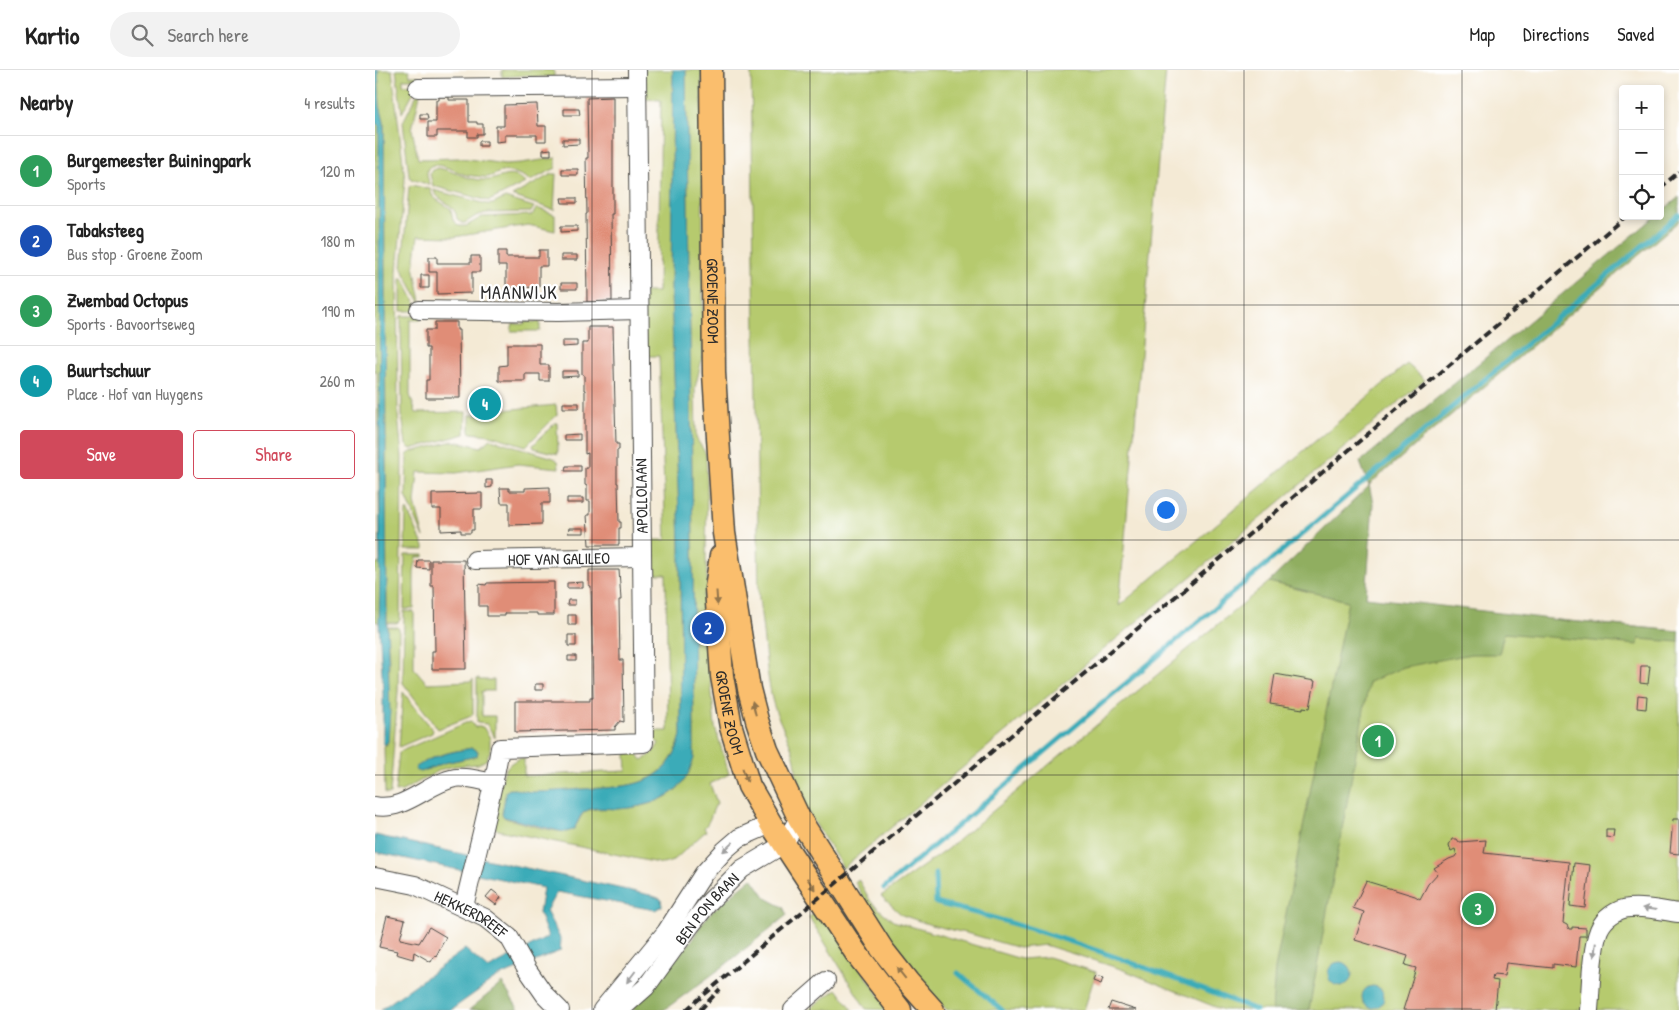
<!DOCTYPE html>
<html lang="en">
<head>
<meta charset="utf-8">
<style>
	:root { --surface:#fff; --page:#f2f2f2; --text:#222; --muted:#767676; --line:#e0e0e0; --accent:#d1495b }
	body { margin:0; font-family:"Patrick Hand",sans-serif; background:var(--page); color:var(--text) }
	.controls { position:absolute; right:15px; top:15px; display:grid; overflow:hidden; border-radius:5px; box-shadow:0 2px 8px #0003 }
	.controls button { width:45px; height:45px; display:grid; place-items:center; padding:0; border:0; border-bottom:1px solid var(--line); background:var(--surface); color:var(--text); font:25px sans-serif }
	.you { position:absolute; left:790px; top:439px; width:18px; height:18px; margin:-12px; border:4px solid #fff; border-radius:50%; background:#1a73e8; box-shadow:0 0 0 8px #1a73e833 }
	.badge { display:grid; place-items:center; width:32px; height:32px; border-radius:50%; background:var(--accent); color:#fff; font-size:16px; font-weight:700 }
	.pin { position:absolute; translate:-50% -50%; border:2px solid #fff; box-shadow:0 1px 5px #0006 }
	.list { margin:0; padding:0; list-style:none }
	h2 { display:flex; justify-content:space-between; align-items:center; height:65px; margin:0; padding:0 20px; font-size:21px }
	h2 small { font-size:16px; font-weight:400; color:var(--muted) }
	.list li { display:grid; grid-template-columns:32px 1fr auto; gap:15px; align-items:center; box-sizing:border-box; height:70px; padding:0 20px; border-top:1px solid var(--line) }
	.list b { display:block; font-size:19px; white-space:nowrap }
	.list p { margin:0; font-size:16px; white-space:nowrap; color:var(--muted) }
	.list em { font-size:16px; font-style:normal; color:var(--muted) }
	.actions { display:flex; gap:10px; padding:15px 20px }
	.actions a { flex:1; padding:11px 0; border:1px solid var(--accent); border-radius:5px; text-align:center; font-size:18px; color:var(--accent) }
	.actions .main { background:var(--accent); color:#fff }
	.icon { flex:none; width:28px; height:28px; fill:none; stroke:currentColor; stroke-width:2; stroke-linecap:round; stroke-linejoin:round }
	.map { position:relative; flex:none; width:1304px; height:940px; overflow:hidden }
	header { display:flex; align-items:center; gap:30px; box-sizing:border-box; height:70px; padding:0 25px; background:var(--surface); border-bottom:1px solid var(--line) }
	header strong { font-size:24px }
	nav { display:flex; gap:28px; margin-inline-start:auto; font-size:18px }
	.search { width:350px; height:45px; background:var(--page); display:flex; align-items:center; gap:12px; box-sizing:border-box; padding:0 18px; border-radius:28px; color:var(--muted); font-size:19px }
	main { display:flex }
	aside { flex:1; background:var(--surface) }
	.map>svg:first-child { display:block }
</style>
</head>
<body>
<header>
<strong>Kartio</strong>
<div class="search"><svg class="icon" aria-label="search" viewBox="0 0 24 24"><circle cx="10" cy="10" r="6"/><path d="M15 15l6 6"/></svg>Search here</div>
<nav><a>Map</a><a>Directions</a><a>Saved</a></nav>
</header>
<main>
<aside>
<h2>Nearby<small>4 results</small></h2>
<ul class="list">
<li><span class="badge" style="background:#2e9e5b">1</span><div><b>Burgemeester Buiningpark</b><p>Sports</p></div><em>120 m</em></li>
<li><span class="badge" style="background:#1a4fb4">2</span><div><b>Tabaksteeg</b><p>Bus stop · Groene Zoom</p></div><em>180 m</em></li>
<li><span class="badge" style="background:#2e9e5b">3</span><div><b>Zwembad Octopus</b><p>Sports · Bavoortseweg</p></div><em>190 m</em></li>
<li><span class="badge" style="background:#0f9aa8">4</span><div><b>Buurtschuur</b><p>Place · Hof van Huygens</p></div><em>260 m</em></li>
</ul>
<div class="actions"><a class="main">Save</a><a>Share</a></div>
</aside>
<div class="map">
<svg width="1304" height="940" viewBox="0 0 1304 940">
	<rect width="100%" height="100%" fill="#fff"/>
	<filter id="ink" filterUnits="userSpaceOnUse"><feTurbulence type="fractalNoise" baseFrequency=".02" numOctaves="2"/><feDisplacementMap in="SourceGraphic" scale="10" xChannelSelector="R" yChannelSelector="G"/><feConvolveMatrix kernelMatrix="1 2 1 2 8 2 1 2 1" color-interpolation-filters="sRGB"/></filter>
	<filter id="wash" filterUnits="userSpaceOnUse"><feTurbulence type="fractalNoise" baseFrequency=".0096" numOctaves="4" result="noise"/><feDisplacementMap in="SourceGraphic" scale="20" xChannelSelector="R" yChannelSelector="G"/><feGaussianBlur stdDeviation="1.12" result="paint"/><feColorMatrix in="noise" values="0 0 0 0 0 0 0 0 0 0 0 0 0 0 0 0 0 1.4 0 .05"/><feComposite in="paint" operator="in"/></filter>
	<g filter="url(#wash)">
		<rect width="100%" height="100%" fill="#f4ead5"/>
		<path fill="#b6ca6e" stroke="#707a4c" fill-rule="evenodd" d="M3 0H17L30 109 22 202 23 345 27 387 25 550 22 553H12L9 52 5 36Z
			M21 0H34L35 6H43V9H28V15L43 14 27 43Z
			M127 0H179V7H155V5L127 7Z
			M267 0H298L296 222 305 473 306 665C293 717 253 717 208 719 191 720 174 723 157 722 149 721 142 719 134 719L131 723 127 744 130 748C142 751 186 766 196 760 204 756 204 744 213 740 226 738 239 739 252 738 274 736 301 727 312 706 315 701 317 694 319 688L318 475 311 0H327L328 285 320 318 321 368 331 384 332 416 331 491 333 524 328 525 340 657 354 704 335 714 342 733C336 741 337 749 329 758L331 761 298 791 288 794 123 760 118 756 117 752 129 702C133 694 141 688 150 688L149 690V706L252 701 251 684 261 681 267 690C275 687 280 681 284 673L274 667 276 661H293L291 504H276L275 506 273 504V470H291L284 286H269L268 288 265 286V222L267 219 268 222H283L286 30 267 29Z
			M376 0H791L744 536 1032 294 1050 310 468 798 412 708 421 705C423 678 403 655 397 629 390 596 389 562 384 529Z
			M43 22 45 24 37 59 43 89 86 88 130 94 146 93 181 88V98L155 111C149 105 134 100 126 102 119 104 116 108 108 107 101 106 94 106 88 104 76 99 42 82 55 115L36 109 34 106 28 52Z
			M0 52 4 55 5 494 4 553 0 551V494L5 493 2 301H0Z
			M63 98C80 101 91 110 110 110 125 111 134 97 150 113L114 131 58 116 55 104 57 100Z
			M177 104H181L179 140 137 126Z
			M36 115 55 119 58 127 76 139 78 150 84 156H91L107 147 157 145 162 138 180 145V161L153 155 79 167 43 166 39 196 46 231 45 232 27 198 34 117Z
			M58 120 112 134H118L130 128 159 137 156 142 111 143 101 146 90 153H87L82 149C81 133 64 133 58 120Z
			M26 208H28L45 241H26Z
			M26 246H45L46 250H35V325L41 343 91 342 90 364 36 379 31 375 27 345Z
			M149 252H165V261H136L138 254H149Z
			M181 335 182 345 151 376 115 365 96 363 95 361V345H117V341Z
			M182 353 183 384 159 378 158 375 180 353Z
			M116 369 179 388 183 391 184 398 143 394 81 403 43 402 40 433 49 468 31 426 32 385 36 382 78 371 106 377Z
			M32 440 49 477V480H30L31 441Z
			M30 485H49V487H42L39 501V539H29Z
			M894 512 973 531 1304 561V940H848L746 899 670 875 644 878 599 865 556 855 527 845 506 826 571 780Z
			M29 541 39 542V598L52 613 96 611 98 609V644L94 647 63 659 28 613Z
			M12 557H22L24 559 23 621 15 724H10L9 675H12L14 591Z
			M104 608V610H119V621H107V646H120V668L112 654 102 653V609Z
			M28 622 58 660 57 663 24 677Z
			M95 651 97 652 99 657H108L115 668V681L111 690 103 694 79 696 67 699 27 721 20 722 24 682ZM97 678 103 681 102 686 69 693 46 702 48 692C64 684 79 681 97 678Z
			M483 809 496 832 518 851 646 889 673 887 721 902 709 940H572C564 932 555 924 547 916 520 886 499 848 480 812Z
			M446 839 514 940 491 939 434 847Z
			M462 919 478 940H433Z"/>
		<path fill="#90ae61" stroke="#5e6c46" d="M1304 127V151L994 415 998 433 991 527 1192 551 1304 561V572L1264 569 1263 575 1129 563 1124 584H1096L1029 597 994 612 934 940H897L900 899 973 531 894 512 994 416 985 392 1281 146H1285V143Z
			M377 808 391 828 408 837 412 845 349 896 289 940H257L318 869C329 843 356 826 377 808Z
			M127 913 144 940H94Z"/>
		<path fill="#3babb8" stroke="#336b72" d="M0 0H3L5 36 9 52 12 557 15 642 13 672 9 675 8 674V622L4 553 5 494 4 56 0 52Z
			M298 0H311L318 475 319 688C317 694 315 701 312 706 299 730 266 738 242 739 232 739 219 736 211 741 204 744 203 754 198 760L191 762 184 761 129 747 127 744 131 721C138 716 149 722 157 722 174 722 191 720 208 719 253 717 294 717 306 665L305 473 296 222Z
			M97 678 103 681 102 686 69 693 46 702 40 700 41 697C59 685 76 682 97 678Z
			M0 765 275 825 286 829 287 836 280 840 182 822 171 841 186 870 185 881 121 908 76 940H5L90 879 113 899 173 867 164 843 168 818 0 782Z
			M953 904a12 12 0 1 1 24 0a12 12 0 1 1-24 0Z
			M987 927a11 11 0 1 1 22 0a11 11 0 1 1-22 0Z"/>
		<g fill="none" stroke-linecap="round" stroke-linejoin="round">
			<path stroke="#3babb8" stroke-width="5" d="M560 804 561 833C671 859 776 899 881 940
				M509 818 1304 145
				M583 903 627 940"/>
		</g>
		<g id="blocks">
			<path fill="#e08d77" d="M64 27H74V30H94V52H102V54H108V64H102V67H93V61H62V67H53V52H61V30H64Z
				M238 27V144H236L237 231 212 232 211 144H212L211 88H213L212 28Z
				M162 34 163 56H171V71H162V65H130V71L121 72V56H129V35Z
				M189 39H204L205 45H189Z
				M45 44H52L53 49H45Z
				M188 69H204V74L188 75Z
				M104 71H112V76H104Z
				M176 79V85H168V80Z
				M187 99H203V105H187Z
				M186 128H202V133H187Z
				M186 156H202V161L186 162Z
				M164 180H172V196H164V217L131 218V196H123V181H131V187H164Z
				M186 185H202V190H186Z
				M96 186H105V202H97V223L62 224V202H54V187H62V193H96Z
				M46 205H54V218H46Z
				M186 213H202V219H186Z
				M60 252H82V260H84L85 328H51V310H54V278H51V260H60Z
				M213 257H238L241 374H244V380H242V413H243L244 452H246V458H244V475H214L212 445H215V431H212V416L210 415V398H213V383L210 384V320H209V305L207 304V273H213Z
				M187 271H202V276L187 277Z
				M132 274H165V295H174V311H165V304H150V311H124V296L132 295Z
				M187 301H203V306L187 307Z
				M110 324H117V341H104V327H110Z
				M188 333H204V338H188Z
				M205 364V370H189V365Z
				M191 396H206V401H190Z
				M111 410H117V417L111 418Z
				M175 417V433H167V454L134 455V433H126L125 418H134V421H150V418Z
				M107 423V439H99V460H96V463H86V460L66 461V439H57V424Z
				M192 428H208V433H192Z
				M194 458H209V463H193Z
				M43 490H54V499L42 498Z
				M56 490H89L91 599H57V581H60L59 516H56Z
				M214 500H244L246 530H244L245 590H248L249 652 245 651 240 657V660L140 662V631H215V628H218L216 516H214Z
				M179 512V545H162V543H130V546H112V536H104V514L111 515 112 513Z
				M208 512V518H192V513Z
				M193 530H200V535H192Z
				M193 545H201V555H193Z
				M193 565H201V576H193Z
				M193 586H201V591H193Z
				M1266 596H1275L1273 614 1265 613Z
				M900 604 940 611 935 638 928 637V639L895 634Z
				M160 614H168V620H160Z
				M1263 625 1272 626 1271 639 1262 638Z
				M1298 749H1304V784L1295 783Z
				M1231 760H1239L1238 768 1231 767Z
				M1077 769H1082L1084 772 1111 770 1109 783 1194 792 1188 853 1192 855 1194 859H1197V857L1211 858V866H1204L1201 897 1178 894V898L1131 893 1129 906 1118 905 1117 910 1123 911 1120 940H1028L1041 898 1030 895 1033 886 980 870 989 842 978 838 991 811 1040 826 1045 829 1053 814 1063 803 1059 798 1074 789 1082 786 1080 779 1076 781 1074 775Z
				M1199 793 1215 795 1210 838 1195 836Z
				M117 820 126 827 121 835 111 827Z
				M12 846 30 850 25 869 44 873 54 857 71 867 61 886 60 885 56 892 39 882 38 889 21 884 22 881 4 877Z
				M720 906 728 908 726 914 718 911Z
				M736 932 761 940H733Z"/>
		</g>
	</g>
	<g filter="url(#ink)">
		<use href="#blocks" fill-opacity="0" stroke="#494844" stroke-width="1"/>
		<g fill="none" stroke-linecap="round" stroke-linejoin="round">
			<defs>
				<g id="minor">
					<path d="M43 18 262 16"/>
					<path d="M44 240 183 242 264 240"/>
					<path id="s1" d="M100 490 267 487"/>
					<path d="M0 736C29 742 53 713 80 708 92 706 107 711 119 713"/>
					<path id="s2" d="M0 807 40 815 110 848 134 867 152 899 170 925 185 940"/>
					<path d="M89 837C101 784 116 732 125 678L269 673 262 0"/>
					<path d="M227 940 291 862 329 803 350 780 364 768 396 754"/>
					<path id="s3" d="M245 940 271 917 316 855 335 831 367 799 409 774 424 748"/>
					<path d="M418 940 451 911"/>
					<path d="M1214 940C1216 918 1216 880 1224 860 1229 848 1242 839 1254 838 1270 836 1288 841 1304 843"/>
				</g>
				<g id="major">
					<path id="s4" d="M336 0 339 303 349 463 374 619 382 650 392 680 424 748 507 879 533 912 558 940"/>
					<path id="s5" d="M346 486 341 518 347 606 356 657 374 716 396 754 481 883 525 940"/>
				</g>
			</defs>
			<use href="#minor" stroke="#494844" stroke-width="20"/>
			<use href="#major" stroke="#494844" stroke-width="25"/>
			<use href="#minor" stroke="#fff" stroke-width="18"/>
			<use href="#major" stroke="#fabe6d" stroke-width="22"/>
			<path stroke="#2b2b2b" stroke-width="4" stroke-dasharray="8 4" stroke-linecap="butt" d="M1285 118 1304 102
				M311 940 1251 146
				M325 940 345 919"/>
		</g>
		<defs><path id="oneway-solid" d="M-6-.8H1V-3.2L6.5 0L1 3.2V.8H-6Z" transform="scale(1.25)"/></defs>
		<g fill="#92744c">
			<use href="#oneway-solid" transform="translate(342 528) rotate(86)"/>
			<use href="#oneway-solid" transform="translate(379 638) rotate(-104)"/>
			<use href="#oneway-solid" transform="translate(370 705) rotate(70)"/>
			<use href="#oneway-solid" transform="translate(436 814) rotate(56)"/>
			<use href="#oneway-solid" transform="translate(526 903) rotate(-128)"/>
		</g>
		<g fill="#a0a0a0">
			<use href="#oneway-solid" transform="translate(353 777) rotate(137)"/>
			<use href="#oneway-solid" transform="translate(1274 839) rotate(-173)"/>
			<use href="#oneway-solid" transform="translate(1220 880) rotate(96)"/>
			<use href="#oneway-solid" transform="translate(256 907) rotate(127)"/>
		</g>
	</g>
	<path fill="none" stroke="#2b2b2b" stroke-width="1" stroke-opacity="0.55" d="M217 0V940M435 0V940M652 0V940M869 0V940M1087 0V940M0 235H1304M0 470H1304M0 705H1304"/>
	<g text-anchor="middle" stroke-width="4.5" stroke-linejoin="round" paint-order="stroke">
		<g font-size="16" fill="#2b2b2b" stroke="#fff">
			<text dy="6" stroke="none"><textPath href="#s4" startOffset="231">GROENE ZOOM</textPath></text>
			<text transform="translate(266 426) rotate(-91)" y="6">APOLLOLAAN</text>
			<text dy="6" stroke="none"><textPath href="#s1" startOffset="84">HOF VAN GALILEO</textPath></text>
			<text dy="6" stroke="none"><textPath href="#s5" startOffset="158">GROENE ZOOM</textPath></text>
			<text dy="6" stroke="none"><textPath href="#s3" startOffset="134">BEN PON BAAN</textPath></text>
			<text dy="6" stroke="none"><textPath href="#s2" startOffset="104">HEKKERDREEF</textPath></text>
		</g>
		<g font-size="18" letter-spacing="1" fill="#2b2b2b" stroke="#fff">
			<text x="144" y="229">MAANWIJK</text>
		</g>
	</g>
</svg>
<div class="controls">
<button>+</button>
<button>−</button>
<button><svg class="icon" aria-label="locate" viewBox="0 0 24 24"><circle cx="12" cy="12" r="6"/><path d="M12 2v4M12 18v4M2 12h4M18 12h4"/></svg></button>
</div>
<div class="you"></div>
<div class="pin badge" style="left:1003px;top:671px;background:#2e9e5b">1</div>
<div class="pin badge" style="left:333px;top:558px;background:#1a4fb4">2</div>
<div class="pin badge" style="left:1103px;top:839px;background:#2e9e5b">3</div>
<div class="pin badge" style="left:110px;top:334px;background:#0f9aa8">4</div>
</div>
</main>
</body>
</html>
